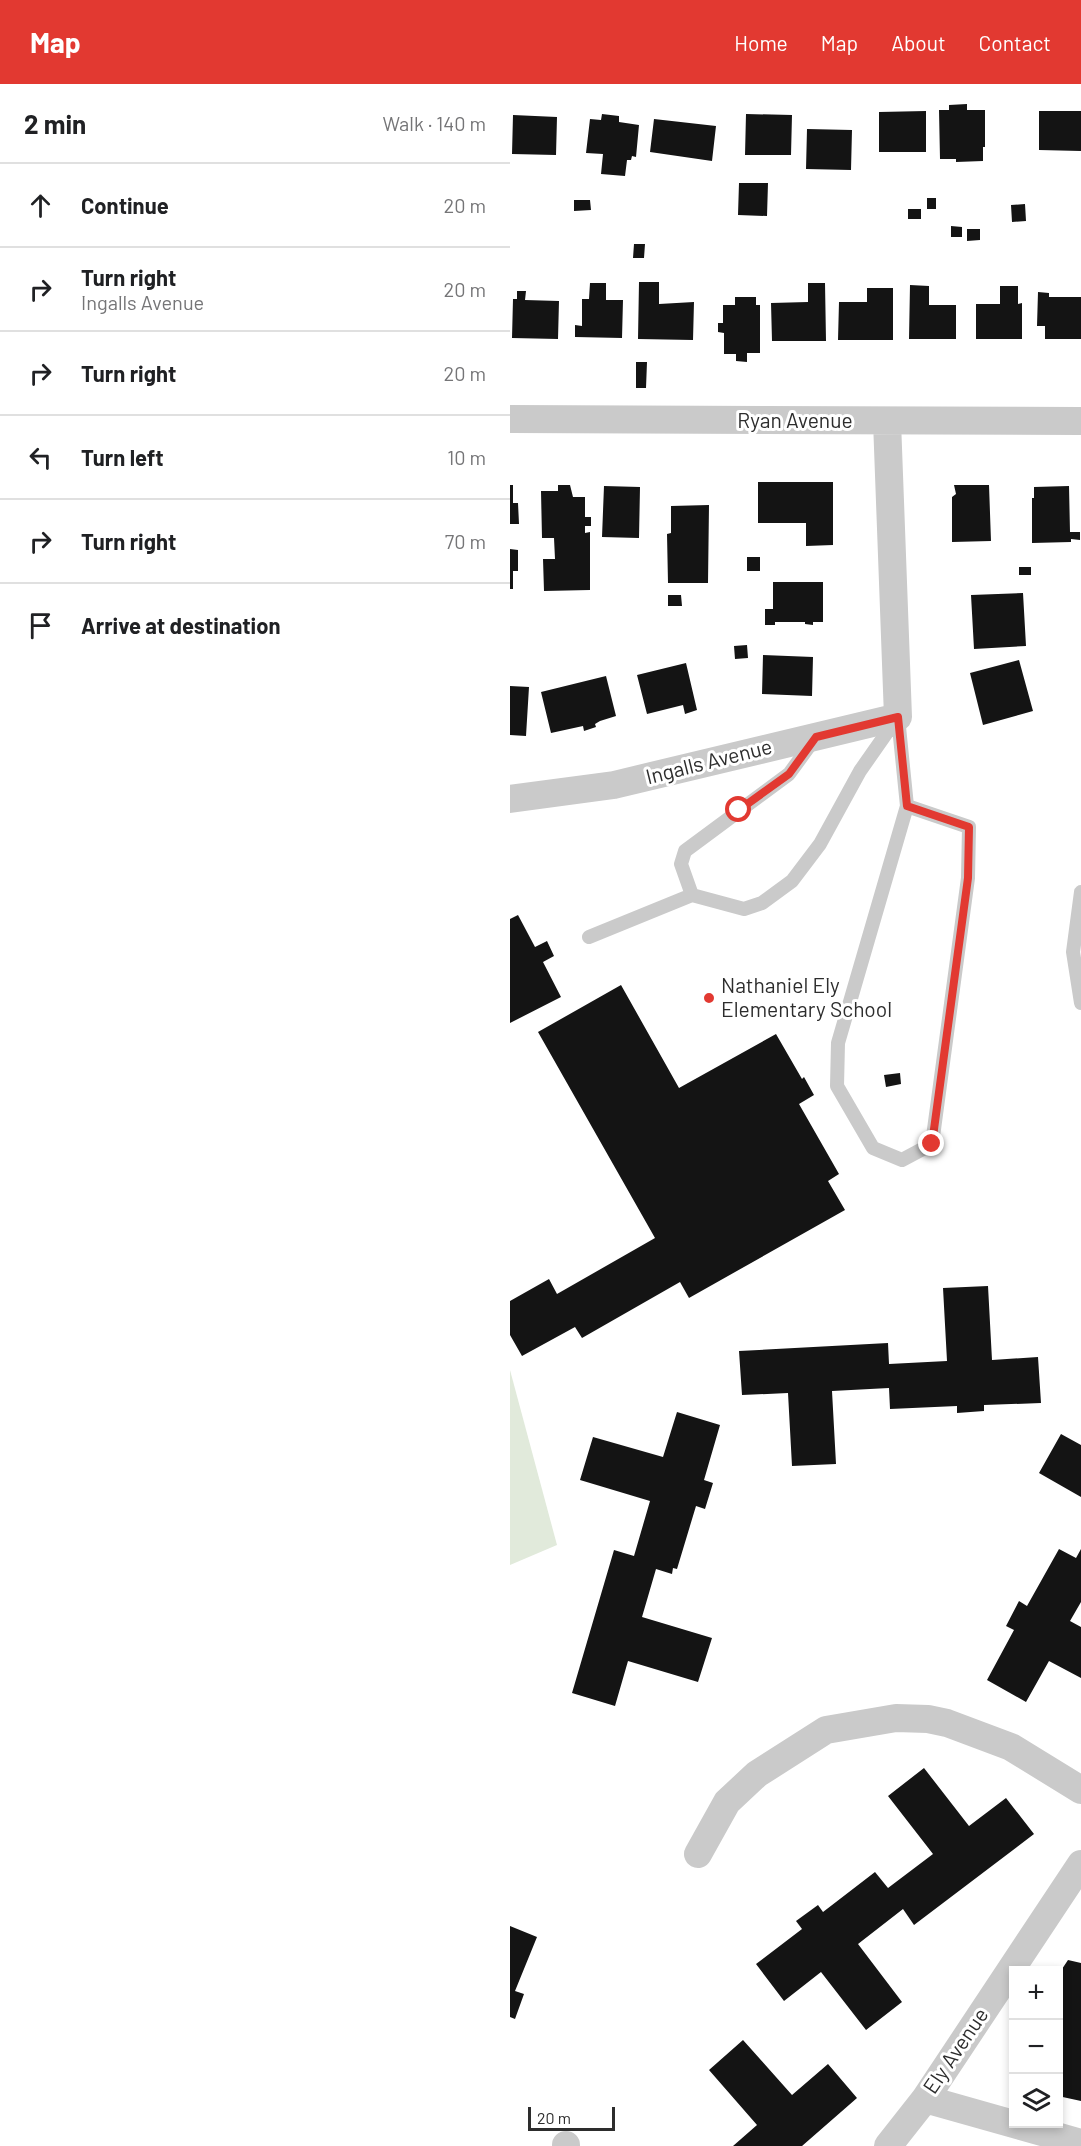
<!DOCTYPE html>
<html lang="en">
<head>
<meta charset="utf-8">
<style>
	:root { --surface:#fff; --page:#f6f6f6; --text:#202124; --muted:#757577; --line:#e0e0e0; --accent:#e23931 }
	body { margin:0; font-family:Barlow,sans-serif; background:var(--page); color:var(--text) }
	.controls { position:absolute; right:18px; bottom:18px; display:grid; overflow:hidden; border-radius:0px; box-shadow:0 3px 9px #0003 }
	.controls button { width:54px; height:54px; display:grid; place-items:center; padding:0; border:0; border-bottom:2px solid var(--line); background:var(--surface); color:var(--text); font:30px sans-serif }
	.scale { position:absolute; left:18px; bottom:15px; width:87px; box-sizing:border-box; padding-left:6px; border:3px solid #2d2d2d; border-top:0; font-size:16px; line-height:21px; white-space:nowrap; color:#2d2d2d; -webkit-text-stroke:4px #fff; paint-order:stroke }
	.stop { position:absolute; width:18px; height:18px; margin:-14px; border:4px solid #e23931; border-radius:50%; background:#fff }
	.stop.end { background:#e23931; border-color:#fff; box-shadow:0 2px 6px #0008 }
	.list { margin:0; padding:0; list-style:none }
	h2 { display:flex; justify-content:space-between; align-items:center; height:78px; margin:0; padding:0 24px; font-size:26px }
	h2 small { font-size:20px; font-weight:400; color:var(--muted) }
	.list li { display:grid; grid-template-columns:39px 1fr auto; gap:18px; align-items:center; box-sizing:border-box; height:84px; padding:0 24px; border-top:2px solid var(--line) }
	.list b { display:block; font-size:22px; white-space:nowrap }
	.list p { margin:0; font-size:20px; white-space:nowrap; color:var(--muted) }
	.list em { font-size:20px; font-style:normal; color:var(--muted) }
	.icon { flex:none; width:33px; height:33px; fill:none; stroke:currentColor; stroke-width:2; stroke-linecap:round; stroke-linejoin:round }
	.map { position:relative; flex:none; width:571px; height:2062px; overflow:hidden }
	header { display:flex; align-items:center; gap:36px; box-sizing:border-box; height:84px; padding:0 30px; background:var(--accent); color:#fff }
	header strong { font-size:28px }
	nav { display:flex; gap:33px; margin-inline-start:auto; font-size:21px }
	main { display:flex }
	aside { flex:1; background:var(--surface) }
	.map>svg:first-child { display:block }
</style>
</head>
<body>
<header>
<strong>Map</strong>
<nav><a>Home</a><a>Map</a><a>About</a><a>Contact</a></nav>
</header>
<main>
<aside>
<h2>2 min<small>Walk · 140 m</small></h2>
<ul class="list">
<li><svg class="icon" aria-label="ahead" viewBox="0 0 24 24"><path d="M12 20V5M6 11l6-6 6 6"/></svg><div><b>Continue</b></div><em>20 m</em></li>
<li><svg class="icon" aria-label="right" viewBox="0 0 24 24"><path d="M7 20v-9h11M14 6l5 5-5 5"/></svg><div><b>Turn right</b><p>Ingalls Avenue</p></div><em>20 m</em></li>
<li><svg class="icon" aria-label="right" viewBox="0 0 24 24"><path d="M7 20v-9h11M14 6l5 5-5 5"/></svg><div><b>Turn right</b></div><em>20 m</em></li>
<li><svg class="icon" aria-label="left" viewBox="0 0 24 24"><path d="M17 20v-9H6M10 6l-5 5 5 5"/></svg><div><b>Turn left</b></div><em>10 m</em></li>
<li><svg class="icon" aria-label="right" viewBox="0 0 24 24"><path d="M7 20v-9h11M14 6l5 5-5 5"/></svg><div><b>Turn right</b></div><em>70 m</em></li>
<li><svg class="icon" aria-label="arrive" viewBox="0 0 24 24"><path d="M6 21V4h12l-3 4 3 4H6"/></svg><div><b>Arrive at destination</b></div></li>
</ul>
</aside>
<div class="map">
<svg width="571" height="2062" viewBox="0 0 571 2062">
	<rect width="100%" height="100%" fill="#fff"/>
	<path fill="#e1eadb" d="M0 1286 47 1461 0 1481Z"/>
	<path fill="#141414" d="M457 20V26H475V63H473V77L446 78V75H430L429 26H439V21Z
		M416 27V68H369V28Z
		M529 27H571V67L529 66Z
		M92 30 109 32V38L129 41 126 73 122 72 121 76H117L115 92 91 90 93 70 76 69 80 35 91 36Z
		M236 30 282 31 281 71H235Z
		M3 31 47 33 46 71 2 70Z
		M144 35 206 42 202 77 140 68Z
		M297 45 342 46 341 86 296 85Z
		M229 99H258L257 132 228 131Z
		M417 114H426V125H417Z
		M64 116H80L81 126 64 127Z
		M515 120 516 137 502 138 501 121Z
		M398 125H411V135H398Z
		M441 142 452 143V153H441Z
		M457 145H470V156L457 157Z
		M124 160H135L134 174H123Z
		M129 198H149V220L184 218 183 256 128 255Z
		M80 199H96V216H113L112 254 65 253V241L72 242V215H79Z
		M298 199H315L316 257H262L261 219 298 218Z
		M400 201 419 202V221H446V255H399Z
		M490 202H508V220L512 219V255H466V220H490Z
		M357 204H383V256H328L329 218H357Z
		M7 207H16L15 216 49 217 48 255 2 254 3 215H7Z
		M528 208 539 209V213H571V255H535V242H527Z
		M225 213H246V221H250V269H237V278L226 277V270H214V249L208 248V239H213V221H225Z
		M126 278H137L136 304H126Z
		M248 398H323V461L296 462V439H248Z
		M0 401H3V419H8L9 440H0Z
		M48 401H60L63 413H75V433H81V442H75V449L80 448V506L34 507 33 475H45L44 454H32L31 407H48Z
		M444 401H479L481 457 442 458V413L446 410Z
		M94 402 130 403 129 454 92 453Z
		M559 402 560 448H570V456L561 455V458L522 459V414H524V403Z
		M199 421 198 499H158L157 450 161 449V422Z
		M0 465 8 466V487H3V505H0Z
		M237 473H250V487H237Z
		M509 483H521V491H509Z
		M263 498H313V538H303V541L295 540V538H265V541H255V525H263Z
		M513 509 516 562 464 565 461 511Z
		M158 511H171L172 522H158Z
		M237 561 238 574 225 575 224 562Z
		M253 571 303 573 302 612 252 610Z
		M509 576 523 627 473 641 460 589Z
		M176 579 187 626 175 630 173 621 137 630 127 591Z
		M96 592 106 632 90 637 85 640 86 643 74 647 73 642 41 649 31 608Z
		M0 602 19 603 16 652 0 651Z
		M8 831 25 863 37 857 44 872 33 878 51 913 0 939V835Z
		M111 901 169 1004 266 950 292 995 294 993 304 1011 289 1020 329 1090 318 1097 335 1126 179 1214 170 1198 72 1254 65 1243 12 1272 0 1251V1217L39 1195 47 1210 145 1154 28 948Z
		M390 989 391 1000 376 1003 374 991Z
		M478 1202 482 1276 528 1273 531 1319 474 1321V1327L447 1329V1322L380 1325 379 1304 322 1307 326 1380 282 1382 278 1309 232 1311 229 1267 378 1259 379 1280 437 1277 433 1204Z
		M167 1328 210 1341 194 1396 203 1399 195 1425 186 1422 167 1485 163 1484 162 1490 146 1485 132 1533 202 1554 188 1598 118 1577 105 1622 62 1609 104 1466 124 1472 140 1417 70 1396 83 1353 153 1373Z
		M551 1350 571 1361V1413L529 1389Z
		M549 1465 566 1474 571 1465V1518L560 1537 571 1543V1594L539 1577 516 1618 477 1596 504 1546 496 1542 509 1517 517 1522Z
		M414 1684 459 1742 496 1714 524 1750 404 1841 393 1825 348 1860 392 1918 356 1946 311 1888 274 1917 246 1880 292 1845 286 1837 308 1821 313 1828 365 1788 378 1804 423 1770 378 1712Z
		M0 1842 27 1853 5 1907 14 1910 5 1935 0 1933Z
		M558 1876 571 1879V2017L548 2012V1891Z
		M233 1956 282 2011 318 1980 347 2014 292 2062H223L247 2041 199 1986Z"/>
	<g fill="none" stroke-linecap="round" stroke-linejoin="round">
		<path stroke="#cacaca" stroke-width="14" d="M388 633 397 722 328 959 327 1002 363 1064 392 1076 422 1060 458 794 459 743 397 722
			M303 657 279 690 175 767 171 780 182 811 234 825 252 819 282 797 310 760 350 687 385 637
			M571 808 563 868 571 919
			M79 853 182 811"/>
		<path stroke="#cacaca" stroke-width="28" d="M0 335 571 337
			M0 715 104 701 388 633 377 337
			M188 1770 217 1718 247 1690 316 1646 386 1634 418 1635 437 1639 501 1663 571 1706
			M415 2015 571 2059
			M56 2062V2061
			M378 2062 415 2015 571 1780"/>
	</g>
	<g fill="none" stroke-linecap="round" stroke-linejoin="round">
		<path stroke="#e23931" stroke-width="8" d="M229 726 279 690 306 653 388 633 397 722 459 743 458 794 422 1060"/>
	</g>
	<circle fill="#e23931" stroke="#fff" stroke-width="2" cx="199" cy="914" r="6"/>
	<g text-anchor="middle" stroke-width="6" stroke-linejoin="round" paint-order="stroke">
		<g font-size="21" fill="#2d2d2d" stroke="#fff">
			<text x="285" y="344">Ryan Avenue</text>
			<text transform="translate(199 678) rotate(-14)" y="7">Ingalls Avenue</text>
			<text transform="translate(446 1967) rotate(-56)" y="7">Ely Avenue</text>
		</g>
		<g font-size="21" fill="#2d2d2d" stroke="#fff" text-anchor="start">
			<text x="211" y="909">Nathaniel Ely<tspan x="211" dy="24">Elementary School</tspan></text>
		</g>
	</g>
</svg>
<div class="controls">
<button>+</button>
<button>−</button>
<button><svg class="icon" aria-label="layers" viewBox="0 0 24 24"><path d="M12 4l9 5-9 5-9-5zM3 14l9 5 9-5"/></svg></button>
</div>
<div class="scale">20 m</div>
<div class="stop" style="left:229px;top:726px"></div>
<div class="stop end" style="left:422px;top:1060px"></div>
</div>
</main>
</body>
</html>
